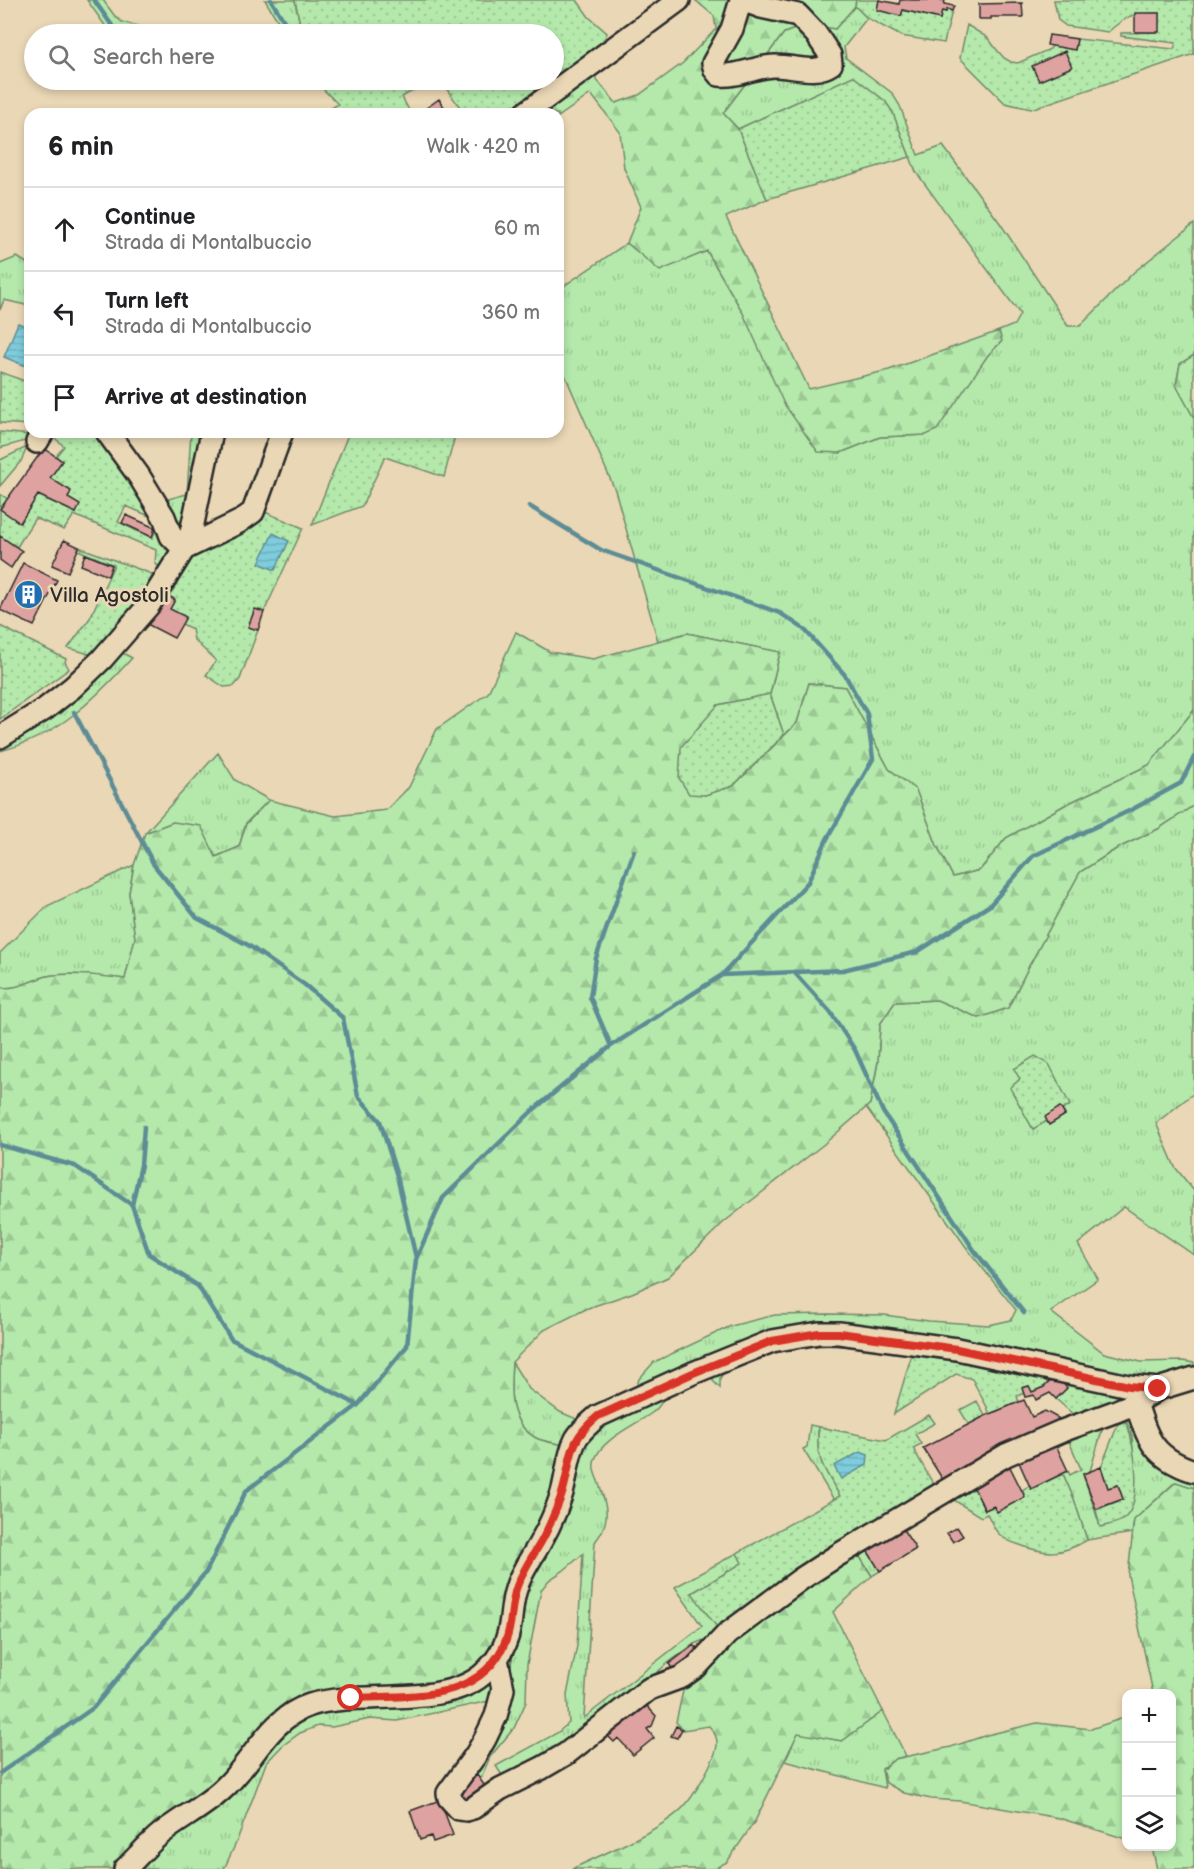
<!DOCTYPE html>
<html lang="en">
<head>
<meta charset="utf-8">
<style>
	:root { --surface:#fff; --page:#f2f2f2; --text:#202124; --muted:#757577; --line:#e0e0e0 }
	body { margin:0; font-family:"Balsamiq Sans",sans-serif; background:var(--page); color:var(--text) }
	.controls { position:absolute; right:18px; bottom:18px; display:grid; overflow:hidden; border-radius:12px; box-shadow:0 3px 9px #0003 }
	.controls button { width:54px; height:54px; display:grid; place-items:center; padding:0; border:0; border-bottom:2px solid var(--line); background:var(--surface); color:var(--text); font:30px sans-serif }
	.stop { position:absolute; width:18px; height:18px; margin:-14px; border:4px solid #d93025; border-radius:50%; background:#fff }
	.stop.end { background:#d93025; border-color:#fff; box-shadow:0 2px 6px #0008 }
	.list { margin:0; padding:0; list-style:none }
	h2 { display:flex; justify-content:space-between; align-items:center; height:78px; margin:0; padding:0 24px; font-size:26px }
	h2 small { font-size:20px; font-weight:400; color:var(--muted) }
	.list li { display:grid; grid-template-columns:39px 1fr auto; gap:18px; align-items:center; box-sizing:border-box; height:84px; padding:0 24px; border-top:2px solid var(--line) }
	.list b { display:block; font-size:22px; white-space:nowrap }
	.list p { margin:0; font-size:20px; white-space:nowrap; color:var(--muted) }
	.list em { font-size:20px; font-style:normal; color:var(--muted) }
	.icon { flex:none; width:33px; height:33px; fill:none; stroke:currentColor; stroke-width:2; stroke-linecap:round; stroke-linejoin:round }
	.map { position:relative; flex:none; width:1194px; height:1869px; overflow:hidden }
	.search { position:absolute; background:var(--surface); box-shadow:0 3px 9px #0003; left:24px; top:24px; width:540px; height:66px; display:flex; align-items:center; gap:15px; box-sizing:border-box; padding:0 21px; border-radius:33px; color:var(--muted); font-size:22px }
	.panel { position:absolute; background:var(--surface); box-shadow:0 3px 9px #0003; left:24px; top:108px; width:540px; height:330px; border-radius:18px }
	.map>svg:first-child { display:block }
</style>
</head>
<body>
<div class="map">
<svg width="1194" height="1869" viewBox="0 0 1194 1869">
	<defs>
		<pattern id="grass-tufts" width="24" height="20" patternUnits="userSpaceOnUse" patternTransform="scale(1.5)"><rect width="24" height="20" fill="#b4e9ab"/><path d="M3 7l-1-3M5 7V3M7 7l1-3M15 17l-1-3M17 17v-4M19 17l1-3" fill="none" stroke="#9bc893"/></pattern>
		<pattern id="forest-firs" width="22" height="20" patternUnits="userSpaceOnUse" patternTransform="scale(1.5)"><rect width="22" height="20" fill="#b4e9ab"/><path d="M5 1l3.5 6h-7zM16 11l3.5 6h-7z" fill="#9bc893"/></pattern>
		<pattern id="garden-dots" width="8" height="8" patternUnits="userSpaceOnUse" patternTransform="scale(1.5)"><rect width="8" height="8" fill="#b4e9ab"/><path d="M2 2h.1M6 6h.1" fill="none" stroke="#9bc893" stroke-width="1.8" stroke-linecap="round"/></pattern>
		<pattern id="water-rules" width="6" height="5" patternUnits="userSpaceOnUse" patternTransform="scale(1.5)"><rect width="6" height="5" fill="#7eccdc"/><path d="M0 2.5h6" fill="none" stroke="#6dafbd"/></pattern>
	</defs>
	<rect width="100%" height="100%" fill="#ead7b5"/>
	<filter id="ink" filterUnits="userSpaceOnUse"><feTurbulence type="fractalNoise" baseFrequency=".0167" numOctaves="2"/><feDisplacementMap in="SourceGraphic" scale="12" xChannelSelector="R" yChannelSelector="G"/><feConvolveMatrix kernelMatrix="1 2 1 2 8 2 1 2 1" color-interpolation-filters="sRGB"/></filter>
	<g filter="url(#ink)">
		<path fill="url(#grass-tufts)" stroke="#708a6b" stroke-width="1.5" fill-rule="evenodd" d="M87 0H103L114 15 122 22 171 34H111Z
			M265 0H295L302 34H286Z
			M855 6 867 18 844 47 846 58 892 93 900 106 918 155 943 146 1000 223 1068 326H1080L1134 272 1194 224V355L1180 364 1176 385 1194 418V710L1149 765 1065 805 1006 838 980 870 953 877 937 846 916 791 889 769 845 687 809 683 797 723 784 735 770 694 780 652 687 633 658 641 615 490 558 359V290L627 243 660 270 707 251 742 311 840 453 880 437 926 435 988 355 1001 342 999 331 1014 325 1020 314 916 172 892 111 885 101 853 76 738 129 723 113 784 33 808 24 835 29Z
			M17 257 30 265V306L4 300 0 310V264Z
			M191 432H204L182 535 161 501 187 494Z
			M121 652 132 658C94 700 57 737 0 751V745Z
			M218 753 235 780 269 800 246 823 239 847 215 857 173 822 145 833Z
			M1194 805V1093L1156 1123 1175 1167 1194 1191V1255L1124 1207 1078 1244 1098 1279 1051 1312 1104 1353 1141 1362 1183 1361 1194 1363V1368C1175 1375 1159 1378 1139 1378L855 1327 636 1388 639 1379 654 1362 731 1326 775 1315 829 1314 884 1315 929 1321 989 1325 1011 1320 1016 1310 969 1251 866 1107 870 1104 878 1062 880 1024 895 1002 937 1000 979 1018 1008 1008 1029 966 1080 872 1116 849 1158 829ZM1020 1079 1067 1101 1069 1106 1062 1110 1065 1115 1049 1125 1047 1121 1033 1129 1011 1089Z
			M134 865 129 893 135 938 125 979C102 976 78 973 54 975 36 976 19 992 0 987V953L47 906Z
			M816 1341 913 1350 912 1354C866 1348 820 1339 775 1353 757 1359 740 1367 723 1374L720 1378V1388L713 1381V1375L774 1348Z
			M512 1362 529 1389 560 1412 579 1420 564 1445C555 1443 544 1442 536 1438 507 1422 510 1390 512 1362Z
			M664 1398C661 1403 658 1409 653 1412 636 1425 603 1438 595 1459 592 1467 595 1474 598 1481 607 1505 612 1521 595 1542L584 1718 702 1626 675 1587 737 1553 743 1563 692 1593 760 1597 711 1637 694 1644 668 1663 590 1729 505 1780 496 1766 557 1733 569 1723 567 1695 577 1646 583 1554 563 1571 549 1580 541 1590 527 1664 526 1702 514 1728 490 1757 480 1780 460 1788 510 1671 513 1654 521 1628 526 1590 584 1442 602 1426Z
			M977 1401 985 1416 969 1425 960 1410Z
			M1130 1419 1135 1429 1194 1478V1488L1175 1482 1134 1520 1132 1533 1087 1540 1074 1499 1063 1474 1068 1471 1070 1475 1081 1469 1069 1441 1104 1424 1090 1471 1083 1474 1100 1526 1122 1520 1135 1479 1132 1436 1126 1421Z
			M810 1425 819 1427C814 1458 825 1470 840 1496L834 1500 803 1449 807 1447Z
			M902 1528 867 1550 880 1571 872 1576 856 1551Z
			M491 1684 494 1685V1700L397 1721 370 1719 332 1727 318 1726 300 1733 282 1746 266 1763 236 1843 224 1869H142C149 1861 157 1853 164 1846 184 1829 208 1817 228 1800 257 1774 275 1725 315 1714 321 1712 327 1711 333 1710L466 1695Z
			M883 1711 906 1756 895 1759 882 1769 885 1788 785 1761 798 1732 842 1741Z"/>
		<path fill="url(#forest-firs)" stroke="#708a6b" stroke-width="1.5" d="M695 0H856L855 6 835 29 808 24 784 33 723 113 738 129 767 199 726 217 809 389 889 370 999 331 1002 341 988 355 937 430 926 435 880 437 840 453 818 452 784 404 742 311 707 251 660 271 627 243 641 207 624 168 620 132 591 94 558 117V114H535L592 74 616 103 639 95 683 63 716 29 714 16Z
			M1194 355V418L1176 385 1180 364Z
			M516 632 550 652 593 659 687 633 780 652 770 694 718 705 705 795 733 786 797 723 809 683 845 687 889 769 916 790 937 846 953 877 980 870 1006 838 1065 805 1149 765 1194 710V805L1158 829 1116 849 1080 872 1029 966 1008 1008 979 1018 937 1000 895 1002 880 1024 878 1061 870 1104 824 1144 724 1222 668 1277 632 1293 588 1308 544 1330 512 1362C510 1390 507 1422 536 1438 544 1442 555 1443 564 1445L551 1506 502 1632C487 1658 479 1668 453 1680L280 1711 255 1734 216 1785 116 1869H0V987C19 991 36 976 54 975 78 973 102 976 125 979L135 938 129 893 134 865 145 833 173 822 201 826 216 857 239 847 246 824 269 800 335 816 386 810 409 787 437 729 488 693Z
			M1176 1482 1194 1488V1869H1157L1152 1847H1150L1172 1846V1694L1153 1693 1128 1575 1134 1520Z
			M856 1551 872 1576 833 1612 883 1711 842 1741 798 1733 755 1821 727 1862 714 1869H572C602 1854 668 1828 687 1803 697 1791 704 1777 711 1763 718 1748 721 1739 709 1726L683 1730 676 1722 683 1691 689 1683 731 1636Z
			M1126 1717V1839L1059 1818 960 1801 931 1799 904 1793 886 1783 882 1770 895 1759 951 1747 987 1735 1037 1723 1091 1729Z"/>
		<path fill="url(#garden-dots)" stroke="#708a6b" stroke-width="1.5" d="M295 0H577L589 17 607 33 602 44 507 114H465L440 80H554V34H302Z
			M856 0H879L878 10 901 16 903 10 940 19 942 11 946 12 947 9 952 11 944 43 901 36 867 18 855 6Z
			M1054 0H1194V54L1031 109 1005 103 960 58 967 25 988 38 997 50 1004 58 1011 62 1018 63 1050 49 1052 46 1075 50 1077 39 1174 49 1176 43 1121 36V33L1158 32 1159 13C1133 13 1127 15 1108 32L1066 26 1058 20Z
			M853 76 885 101 892 111 910 157 767 199 738 129Z
			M318 80H431L402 97 411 114H332L330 109 338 104 321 87Z
			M0 372 30 383V425L0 423Z
			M0 432 31 435 29 440 0 448Z
			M51 432H98L154 518 126 506 118 522 152 538 158 527 175 548 162 568 155 564 156 550 74 515 64 530 35 518 17 547 0 536V494L8 499 20 522 38 495 76 513 68 498 50 478 62 461 56 456 64 446 50 434Z
			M349 432H456L444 477 385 457 362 506 312 525Z
			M25 448 26 450 21 461 0 486V460Z
			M260 510 303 528 264 612 254 610 249 627 258 630 240 679 234 686 224 687 206 675 216 661 194 640 192 629 182 624 185 617 170 609 175 599 163 593 187 556Z
			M79 547 157 576 160 580 92 655C83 652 77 650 68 648L90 618 114 565 78 550Z
			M0 626 66 659 65 662 69 669 0 719Z
			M770 694 784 735 733 786 705 795 689 794 679 778 681 747 718 705Z
			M1035 1056 1049 1064 1070 1105 1062 1110 1060 1108 1045 1117 1047 1121 1033 1129 1010 1088 1020 1079 1014 1069Z
			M913 1350 1038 1373 1048 1383 1044 1387 1032 1392 1029 1386 1022 1388 1024 1393 1017 1396 1019 1402 989 1414 988 1409 972 1379 956 1374 894 1414Z
			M1058 1378 1127 1396 1076 1417 1056 1399 1067 1388Z
			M929 1415 935 1423 915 1434 921 1444 913 1448 936 1489 716 1626 692 1593 742 1563 737 1553 840 1496C825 1470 814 1458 819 1427L886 1440Z
			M1126 1421C1134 1441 1145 1506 1122 1520 1116 1524 1107 1525 1100 1527L1096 1510 1123 1499 1118 1485 1108 1488 1101 1467 1118 1424Z
			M1063 1474 1074 1499 1087 1540C1062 1555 1046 1555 1020 1545 1013 1543 1004 1539 999 1534 994 1530 991 1520 987 1514L981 1517 949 1497 972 1484 985 1510 994 1506 997 1512 1025 1497 1022 1490 1029 1486 1031 1489Z"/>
		<path fill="url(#water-rules)" stroke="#5d8c95" stroke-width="1.5" d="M18 323 30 328V355L26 366 4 357Z
			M273 533 289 541 275 570 259 563Z
			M860 1452 868 1455 867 1465 841 1479 834 1466Z"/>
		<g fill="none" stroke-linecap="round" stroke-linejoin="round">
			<path stroke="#5d8c95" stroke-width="4.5" d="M94 0 118 34
				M271 0 292 34
				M529 506 601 550 780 613 804 629 845 675 867 714 873 759 827 839 808 882 722 975
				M74 712 154 865 197 918 248 945 305 985 343 1018 358 1096 380 1121 397 1176 416 1258
				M794 972 831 1013 855 1050 883 1112 974 1250 1024 1313
				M611 1046 590 997 596 958 634 851
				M0 1145 75 1166 132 1205 149 1254 198 1286 231 1339 358 1405
				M132 1205 141 1165 144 1127
				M0 1773 93 1708 206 1572 246 1491 358 1405 407 1346 416 1259 443 1198 532 1111 611 1046 722 975 843 970 917 952 990 905 1033 856 1131 810 1181 783 1194 757"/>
		</g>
		<path fill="#dea3a0" stroke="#2b2b2b" stroke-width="1.5" d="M879 0 899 4 900 0H945L944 4 954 6 952 11 947 9 946 12 942 11 940 19 903 10 901 16 877 10Z
			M1022 3 1023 17H991V19H979V4Z
			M1135 13H1159V32H1135Z
			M1049 35 1077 39 1075 50 1047 45Z
			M1065 51 1072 67 1039 81 1032 66Z
			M439 99 446 110 440 114H418Z
			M44 448 62 461 50 478 71 491 68 498 80 505 76 513 38 495 20 523 0 509Z
			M126 515 155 528 152 537 122 523Z
			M0 536 22 551 11 568 0 560Z
			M64 540 79 547 68 572 52 565Z
			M85 554 112 565 108 576 81 565Z
			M23 563 57 580 34 626 0 610Z
			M163 593 175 600 170 609 186 617 174 638 143 622Z
			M255 609 264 612 258 630 248 627Z
			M1060 1107 1065 1115 1049 1125 1045 1117Z
			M1056 1376 1067 1388 1056 1399 1050 1393 1036 1400 1034 1395 1025 1397 1022 1388 1029 1386 1032 1392 1044 1387Z
			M1024 1400 1032 1417 1045 1411 1065 1422 1004 1447 943 1480 923 1448 985 1416Z
			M1055 1443 1068 1471 1031 1489 1018 1460Z
			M1009 1465 1025 1497 997 1512 994 1506 985 1510 972 1484Z
			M1101 1467 1108 1488 1118 1485 1123 1499 1096 1509 1083 1474Z
			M957 1527 963 1536 953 1542 947 1533Z
			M902 1528 916 1549 880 1571 867 1550Z
			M694 1645 701 1655 675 1673 669 1664Z
			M647 1706 656 1716 652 1726 647 1729 654 1738 633 1755 618 1738 614 1742 608 1736 613 1732 610 1729 634 1709 638 1713Z
			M676 1726 682 1729 677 1738 671 1736Z
			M477 1775 487 1789 465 1805 455 1791Z
			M440 1800 453 1835 433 1842 431 1836 420 1840 410 1811Z"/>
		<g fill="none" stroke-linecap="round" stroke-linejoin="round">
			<defs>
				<path id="minor" d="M741 0 732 29 713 63 715 70 719 75C739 77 756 66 775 66 794 66 815 75 831 64L830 55 816 34 798 15 761 7 742 0
					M524 114 679 0
					M107 432 139 476 164 517 171 536 184 549 239 522 253 512 282 432
					M37 442 43 432
					M0 737 45 709 73 687 102 659 149 605 184 549 191 533 212 432
					M1136 1403C1148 1441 1154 1458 1194 1471
					M497 1659 503 1689 496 1716 485 1739 475 1756 448 1793 449 1798 459 1809 466 1810 473 1808 500 1789 542 1768 566 1754 649 1689 682 1677 696 1667 727 1634 801 1579 838 1555 1006 1455 1062 1431 1114 1412 1136 1403 1158 1389
					M125 1869C136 1858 146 1847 157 1837 178 1819 203 1808 223 1789 253 1762 269 1718 310 1705 359 1690 443 1708 482 1675 497 1662 507 1645 510 1625 512 1613 512 1601 516 1589 521 1571 532 1558 541 1541 549 1527 556 1511 561 1496 567 1478 567 1456 576 1439 581 1430 590 1423 598 1416L693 1373 772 1341 819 1333H839L957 1349 1129 1386 1158 1389 1194 1378"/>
			</defs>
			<use href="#minor" stroke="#2b2b2b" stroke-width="26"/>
			<use href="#minor" stroke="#ead7b5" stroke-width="21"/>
		</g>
	</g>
	<g fill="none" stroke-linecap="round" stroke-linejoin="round" filter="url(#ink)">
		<path stroke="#d93025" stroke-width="8" d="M351 1698C407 1695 482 1704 506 1640 513 1623 510 1604 517 1586 524 1568 531 1559 541 1542 549 1528 555 1512 561 1497 573 1461 565 1443 598 1416L693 1373 772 1341 819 1333H839L957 1349 1129 1386 1158 1389"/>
	</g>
	<defs>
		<symbol id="building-disc" viewBox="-11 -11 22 22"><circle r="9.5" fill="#1f6fb2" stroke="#ead7b5"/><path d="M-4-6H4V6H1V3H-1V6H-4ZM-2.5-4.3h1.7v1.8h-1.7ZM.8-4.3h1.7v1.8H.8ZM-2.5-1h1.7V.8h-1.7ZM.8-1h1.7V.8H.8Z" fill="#fff"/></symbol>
	</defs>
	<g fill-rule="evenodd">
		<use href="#building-disc" x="12" y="578" width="33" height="33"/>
	</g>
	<g text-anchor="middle" stroke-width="6" stroke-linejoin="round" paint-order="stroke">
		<g font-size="21" fill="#2b2b2b" stroke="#ead7b5" text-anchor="start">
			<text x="50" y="602">Villa Agostoli</text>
		</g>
	</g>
</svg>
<div class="controls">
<button>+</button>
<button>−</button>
<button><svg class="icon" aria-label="layers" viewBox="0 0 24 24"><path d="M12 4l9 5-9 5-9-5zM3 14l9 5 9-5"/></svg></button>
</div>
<div class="stop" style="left:351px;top:1698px"></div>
<div class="stop end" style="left:1158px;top:1389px"></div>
<div class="search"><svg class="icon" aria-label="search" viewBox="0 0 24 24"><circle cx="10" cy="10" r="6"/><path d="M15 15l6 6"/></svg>Search here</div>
<section class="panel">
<h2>6 min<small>Walk · 420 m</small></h2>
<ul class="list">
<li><svg class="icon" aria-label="ahead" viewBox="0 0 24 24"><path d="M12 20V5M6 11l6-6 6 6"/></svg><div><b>Continue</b><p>Strada di Montalbuccio</p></div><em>60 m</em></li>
<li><svg class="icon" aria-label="left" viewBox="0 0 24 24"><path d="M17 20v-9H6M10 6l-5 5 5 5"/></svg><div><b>Turn left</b><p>Strada di Montalbuccio</p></div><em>360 m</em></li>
<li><svg class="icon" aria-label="arrive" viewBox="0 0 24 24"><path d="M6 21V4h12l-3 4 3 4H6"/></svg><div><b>Arrive at destination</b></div></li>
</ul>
</section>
</div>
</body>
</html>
